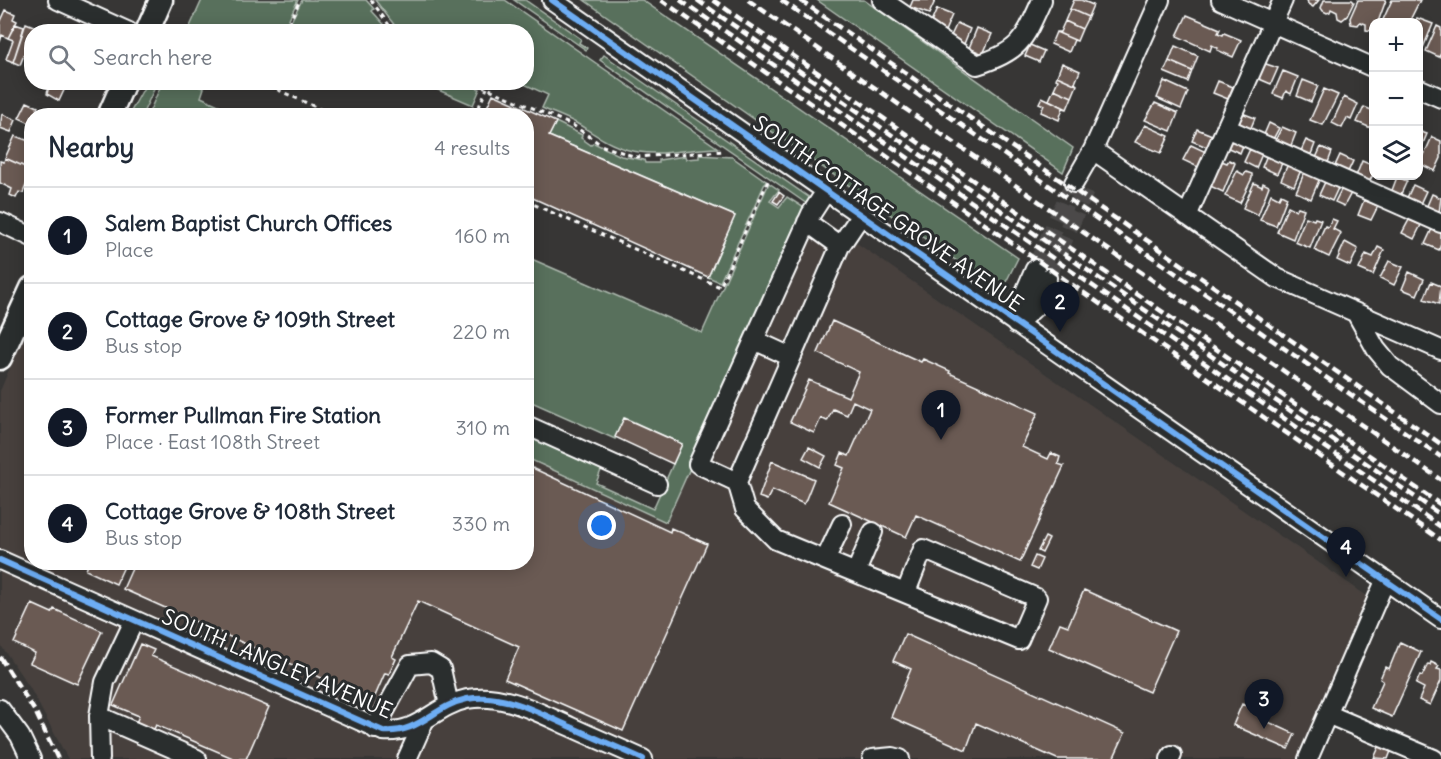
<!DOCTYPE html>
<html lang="en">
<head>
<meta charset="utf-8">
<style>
	:root { --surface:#fff; --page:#f6f6f7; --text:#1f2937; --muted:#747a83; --line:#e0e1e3; --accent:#111827 }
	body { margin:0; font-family:Delius,sans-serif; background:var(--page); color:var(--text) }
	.controls { position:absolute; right:18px; top:18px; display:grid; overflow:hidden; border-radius:12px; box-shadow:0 3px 15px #0003 }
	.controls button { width:54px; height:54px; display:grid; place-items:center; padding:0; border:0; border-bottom:2px solid var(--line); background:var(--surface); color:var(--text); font:30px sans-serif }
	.you { position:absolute; left:602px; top:526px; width:21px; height:21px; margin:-15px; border:4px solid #fff; border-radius:50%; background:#1a73e8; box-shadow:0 0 0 9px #1a73e833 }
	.badge { display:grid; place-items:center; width:39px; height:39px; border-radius:50%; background:var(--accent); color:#fff; font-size:20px; font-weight:700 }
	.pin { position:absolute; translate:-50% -50px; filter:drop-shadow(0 2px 3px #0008) }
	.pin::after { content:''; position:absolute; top:32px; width:21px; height:18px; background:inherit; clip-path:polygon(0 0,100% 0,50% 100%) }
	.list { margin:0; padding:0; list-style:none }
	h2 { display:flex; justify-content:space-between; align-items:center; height:78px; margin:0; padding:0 24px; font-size:26px }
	h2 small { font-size:20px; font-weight:400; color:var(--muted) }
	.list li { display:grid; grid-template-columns:39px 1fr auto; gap:18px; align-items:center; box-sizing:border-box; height:96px; padding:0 24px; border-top:2px solid var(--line) }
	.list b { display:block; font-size:22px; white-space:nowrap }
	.list p { margin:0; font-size:20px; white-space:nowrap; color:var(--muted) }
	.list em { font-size:20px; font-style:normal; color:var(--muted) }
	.icon { flex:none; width:33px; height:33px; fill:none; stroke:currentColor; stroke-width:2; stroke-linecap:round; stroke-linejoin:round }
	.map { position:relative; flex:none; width:1441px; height:759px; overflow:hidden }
	.search { position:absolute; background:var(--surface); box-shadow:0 3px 15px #0003; left:24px; top:24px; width:510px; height:66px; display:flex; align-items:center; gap:15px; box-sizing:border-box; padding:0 21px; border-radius:24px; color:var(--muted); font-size:22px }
	.panel { position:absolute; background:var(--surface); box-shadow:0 3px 15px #0003; left:24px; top:108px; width:510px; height:462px; border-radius:24px }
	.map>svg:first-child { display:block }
</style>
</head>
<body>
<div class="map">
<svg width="1441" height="759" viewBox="0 0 1441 759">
	<rect width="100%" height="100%" fill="#373635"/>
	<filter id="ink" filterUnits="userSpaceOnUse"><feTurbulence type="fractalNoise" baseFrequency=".0167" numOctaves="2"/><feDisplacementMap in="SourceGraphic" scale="12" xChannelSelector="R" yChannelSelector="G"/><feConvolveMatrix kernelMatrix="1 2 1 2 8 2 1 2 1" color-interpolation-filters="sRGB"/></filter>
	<g filter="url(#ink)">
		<path fill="#47413e" d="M806 208 1380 605 1312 759H68L30 688 0 644V391L31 319 32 562H526L527 458 666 522Z"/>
		<path fill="#59705c" stroke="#acb8ae" stroke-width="1.5" d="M202 0H298L283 31H188Z
			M302 0H366L374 9 372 11 390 31 314 32 304 27 303 29 300 28 298 31H286Z
			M375 0H505L718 148C692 148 665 156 639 152 614 149 597 135 576 123 565 117 553 113 542 108L548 95 522 83 526 82V32L399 31Z
			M514 0H525L581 39 579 43 587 48 586 50Z
			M584 0H642L1018 258 1001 292Z
			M817 0H864L1073 148 1063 172Z
			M604 55 810 198 807 204 600 60Z
			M147 82 157 83 142 115H129Z
			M162 83H188L204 88 201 97 240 115H148Z
			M422 83H453L466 86 467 84 480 89 473 105Z
			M556 122 582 135 581 138 591 145 594 143 621 156 644 160 645 163H659V160L685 156 686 159 699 158V155L732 157 766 181 720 282 708 277 735 216 549 136Z
			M769 183 779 190 770 201 779 207 787 197 806 209 666 522 527 458V434L602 468 596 483 653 509 682 444 625 418 615 439 527 400V257L702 333Z"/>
		<path fill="#6b5a53" stroke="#fff" stroke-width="1.5" d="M913 0H934L935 1 929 14 910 7Z
			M1074 0H1081L1093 5 1088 17 1070 9Z
			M1307 0H1319L1313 7 1308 4Z
			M1324 0H1352L1354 2 1347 16 1342 20 1338 18 1337 12 1331 9 1330 12 1327 13 1323 11 1321 8Z
			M1358 0H1386L1378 22H1374L1373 31 1366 30V24L1360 22 1358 25 1351 24 1350 18Z
			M1392 0H1420L1409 22H1382Z
			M937 9 952 15 945 31 930 25Z
			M1070 9 1088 17 1082 29 1065 21Z
			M6 10 15 14 13 19 17 21 8 38 2 35 0 42V23Z
			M1187 15 1220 29 1218 33 1223 35 1224 33 1241 40 1233 57 1217 50 1218 48 1212 45 1210 51 1177 36Z
			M1417 18 1433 24 1422 50 1418 49V22H1415Z
			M1065 21 1082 29 1077 41 1056 32H1060Z
			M26 23 41 29V32H32V49L27 47 20 65 13 62Z
			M957 23 970 29 964 44 950 38Z
			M15 24 24 27 13 62 6 59 13 40 8 38Z
			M1437 26 1441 28V53L1439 57 1426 51Z
			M977 28 992 34 983 54 969 48Z
			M1056 32 1077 41 1074 40 1069 52 1051 44Z
			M1030 45 1044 51 1039 62 1025 56Z
			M1175 46 1198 56 1192 71 1169 61Z
			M1169 61 1192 71 1188 82 1164 72Z
			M1062 63 1080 71 1075 83 1077 85 1057 76Z
			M1263 63 1278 68 1271 84 1257 78Z
			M1283 71 1298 77 1291 94 1286 91 1283 98 1273 94Z
			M1057 76 1077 85 1072 97 1054 89 1058 80 1056 79Z
			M1303 80 1318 86 1311 102 1297 96Z
			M1164 81 1188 92 1181 109 1157 98Z
			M1218 81 1233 87 1228 99 1213 93Z
			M50 82H79L72 89 66 86 59 101 47 94Z
			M1054 89 1072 97 1067 109 1049 100Z
			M1324 89 1338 95 1323 125 1310 120Z
			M493 94 556 122 549 136 735 216 708 277 526 195V116H483Z
			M1042 97 1067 109 1063 108 1059 120 1041 112 1044 105 1039 103Z
			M1344 97 1358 104 1351 120 1347 118 1342 128 1332 123Z
			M27 102 38 107 34 116H32L30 123 19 118Z
			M1155 103 1178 113 1171 131 1145 120Z
			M1364 107 1374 111V124L1371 128 1357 122Z
			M1242 113 1255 118 1250 130 1237 125Z
			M2 114 16 120 11 132 0 128Z
			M1269 123 1279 128 1272 141 1263 137Z
			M1145 125 1169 136 1161 153 1135 142Z
			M1282 127 1296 133 1290 148 1275 141Z
			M1197 129 1212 135 1207 147 1192 141Z
			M1418 131 1427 134 1418 155Z
			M15 136 32 142V170L5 158Z
			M1229 137 1244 143 1240 153 1226 147Z
			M1432 137 1441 141V158L1435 171 1420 164Z
			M1306 140 1315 144 1310 157 1300 153Z
			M1191 145 1206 152 1198 167 1183 160Z
			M1321 147 1332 152 1327 165 1315 160Z
			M1250 149 1262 154 1256 168 1244 162Z
			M1267 155 1283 161 1277 174 1262 167Z
			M1340 155 1353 161 1347 174 1334 168Z
			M5 158 32 170 23 193 19 192 16 198 10 195 12 189 0 183V161L4 162Z
			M1219 160 1227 163 1229 160 1235 163 1223 192 1208 185Z
			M1362 161 1374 166V173L1369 182 1356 176Z
			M1288 164 1301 170 1294 186 1281 180Z
			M1237 171 1244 175 1246 172 1252 174V178L1240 203 1225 196Z
			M1305 171 1320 178 1311 199 1296 192Z
			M1397 177 1407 181 1400 196 1391 193Z
			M1325 182 1338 188 1332 201 1319 195Z
			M1254 183 1262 187 1263 183 1269 186 1258 215 1243 208Z
			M1413 185 1426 191 1419 206 1406 200Z
			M1342 188 1351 193 1344 206 1335 202Z
			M779 192 784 196 778 204 773 201Z
			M1271 194 1279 198 1281 194 1287 197 1276 226 1260 220Z
			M1432 194 1441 198 1439 213 1426 208Z
			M1364 200 1378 206 1371 220 1358 215Z
			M1288 206 1296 210 1298 207 1304 209 1293 239 1277 232Z
			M1306 217 1314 220 1315 218 1321 220 1310 248 1295 242Z
			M1332 219 1337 221 1333 229 1341 233 1329 257 1314 250 1325 226 1328 227Z
			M1409 220 1421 225 1414 239 1402 233Z
			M1432 229 1441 233V244L1439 250 1425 244Z
			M1345 242 1358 249 1350 266 1337 260Z
			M1378 247 1384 250 1373 275 1359 269 1366 254 1373 257Z
			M1389 261 1403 267 1394 285 1380 278Z
			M1409 272 1424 279 1417 295 1402 289Z
			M1431 282 1441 286 1439 304 1424 299Z
			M832 321 921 362 923 359 950 371 949 373 1038 413 1022 447 1048 459 1051 453 1060 457 1058 464 1064 466 1020 562 916 515 906 537 829 502 844 468 837 465 842 453 849 456 870 409 853 401 847 415 833 409 827 421 821 418 814 433 790 422 809 380 848 397 859 372 818 353Z
			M624 418 682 444 673 464 615 437Z
			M809 447 826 456 820 467 803 458Z
			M772 461 814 479 804 504 772 490 767 500 759 497Z
			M526 465 670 532 671 528 707 544 623 731 505 679 519 647 418 601 392 657 396 659 389 674 385 673 373 701 123 589 135 562H526Z
			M1045 537 1049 539 1042 553 1038 551Z
			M1035 556 1042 559 1037 570 1030 567Z
			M89 562H126L116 584 86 570Z
			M1084 590 1176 631 1149 692 1049 648 1060 623 1068 626Z
			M32 604 52 613 54 609 102 631 77 684 30 663 35 653 14 643Z
			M905 634 1125 733 1113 759H1057L976 723 966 750 891 717 911 669 893 661Z
			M1400 642 1421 652 1392 717 1371 708 1383 681 1380 679 1385 667 1389 669Z
			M140 644 154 650 151 656 269 707 246 759H235L156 725 151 735 134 727 139 716 113 705Z
			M1431 662 1439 666 1437 669 1441 670V681L1430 705 1419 700 1424 688 1416 684 1420 675 1422 676 1428 664 1430 665Z
			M1242 704 1266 714 1264 720 1295 734 1288 749 1233 725Z
			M1380 745 1391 751 1388 759 1374 758Z"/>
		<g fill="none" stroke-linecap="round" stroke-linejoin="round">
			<path stroke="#4b4a49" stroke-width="18" stroke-dasharray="18 9" stroke-linecap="butt" d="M1035 269 1074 183
				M1047 278 1085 191"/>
			<defs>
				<path id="minor" d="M58 0 129 32
					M552 0 1441 619
					M882 0 977 65C1021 51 1024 40 1042 0
					M1221 0 1374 68
					M1418 88 1441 98
					M1226 128 1441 223
					M1093 150 1277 278 1441 350
					M1074 183 1093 150 1160 0
					M861 215 840 246 737 482 745 509 776 540 1019 640 1037 598 923 549 906 592
					M1187 216 1283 0
					M0 222 32 237
					M807 222 840 246
					M1356 313 1376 349 1390 366 1441 404
					M1016 324 1022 299 1035 269
					M1016 324 1034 308 1047 278
					M754 340 791 357
					M526 425 657 484
					M737 482 698 464 811 214 826 191
					M0 560 383 731C420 734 433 706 467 699 503 692 539 713 571 727 595 738 619 748 643 759
					M825 560 842 524
					M856 572 873 532
					M0 709 20 736 31 759
					M1327 714 1434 759
					M99 716 197 759
					M375 729 410 665 431 663 441 669 449 705
					M100 759 99 716 105 682 134 621
					M407 759 424 721
					M872 759 893 757 900 759
					M1170 759 1172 755
					M1308 759 1385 581"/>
				<path id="major" d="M147 32 161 0
					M109 116 124 82
					M0 358 32 288"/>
			</defs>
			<use href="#minor" stroke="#fff" stroke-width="22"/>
			<use href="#major" stroke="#fff" stroke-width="27"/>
			<path stroke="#fff" stroke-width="3" stroke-dasharray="4.5 4.5" stroke-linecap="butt" d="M371 0 394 32
				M285 32 300 0
				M261 82 335 116
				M473 82 574 126 603 146 636 157 724 151
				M475 116 487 88
				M526 201 720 287 768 181"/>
			<use href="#minor" stroke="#2a2d2e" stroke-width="18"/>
			<use href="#major" stroke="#2a2d2e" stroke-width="22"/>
			<path stroke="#fff" stroke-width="4.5" stroke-dasharray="9 4.5" stroke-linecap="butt" d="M661 0 1441 540
				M680 0 1441 527
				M697 0 1441 515
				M713 0 1441 505
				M748 0 1441 480
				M781 0 1441 457
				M800 0 1441 444
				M0 657 36 713 58 759"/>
			<defs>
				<path id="cycleway" d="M552 0 1441 619
					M0 560 383 731C420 734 433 706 467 699 503 692 539 713 571 727 595 738 619 748 643 759"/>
			</defs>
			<use href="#cycleway" stroke="#2a2d2e" stroke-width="10"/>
			<use href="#cycleway" stroke="#6dadf4" stroke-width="6"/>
		</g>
	</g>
	<g text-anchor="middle" stroke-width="6" stroke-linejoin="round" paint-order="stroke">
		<g font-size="21" fill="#fff" stroke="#2a2d2e">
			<text transform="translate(888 214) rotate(35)" y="7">SOUTH COTTAGE GROVE AVENUE</text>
			<text transform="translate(277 664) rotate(23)" y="7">SOUTH LANGLEY AVENUE</text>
		</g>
	</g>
</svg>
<div class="controls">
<button>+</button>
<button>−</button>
<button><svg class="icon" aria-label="layers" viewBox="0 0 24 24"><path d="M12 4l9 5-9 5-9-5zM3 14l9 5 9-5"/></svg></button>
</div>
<div class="you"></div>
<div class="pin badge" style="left:941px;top:440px">1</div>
<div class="pin badge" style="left:1060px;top:332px">2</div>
<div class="pin badge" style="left:1264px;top:729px">3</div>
<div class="pin badge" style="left:1346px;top:577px">4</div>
<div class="search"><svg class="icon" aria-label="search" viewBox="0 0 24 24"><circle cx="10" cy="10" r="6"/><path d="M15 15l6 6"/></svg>Search here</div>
<section class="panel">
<h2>Nearby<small>4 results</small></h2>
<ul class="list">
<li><span class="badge">1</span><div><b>Salem Baptist Church Offices</b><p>Place</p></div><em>160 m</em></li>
<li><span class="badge">2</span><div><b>Cottage Grove &amp; 109th Street</b><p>Bus stop</p></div><em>220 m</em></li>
<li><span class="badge">3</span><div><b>Former Pullman Fire Station</b><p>Place · East 108th Street</p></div><em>310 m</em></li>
<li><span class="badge">4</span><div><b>Cottage Grove &amp; 108th Street</b><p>Bus stop</p></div><em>330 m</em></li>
</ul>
</section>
</div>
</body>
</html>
